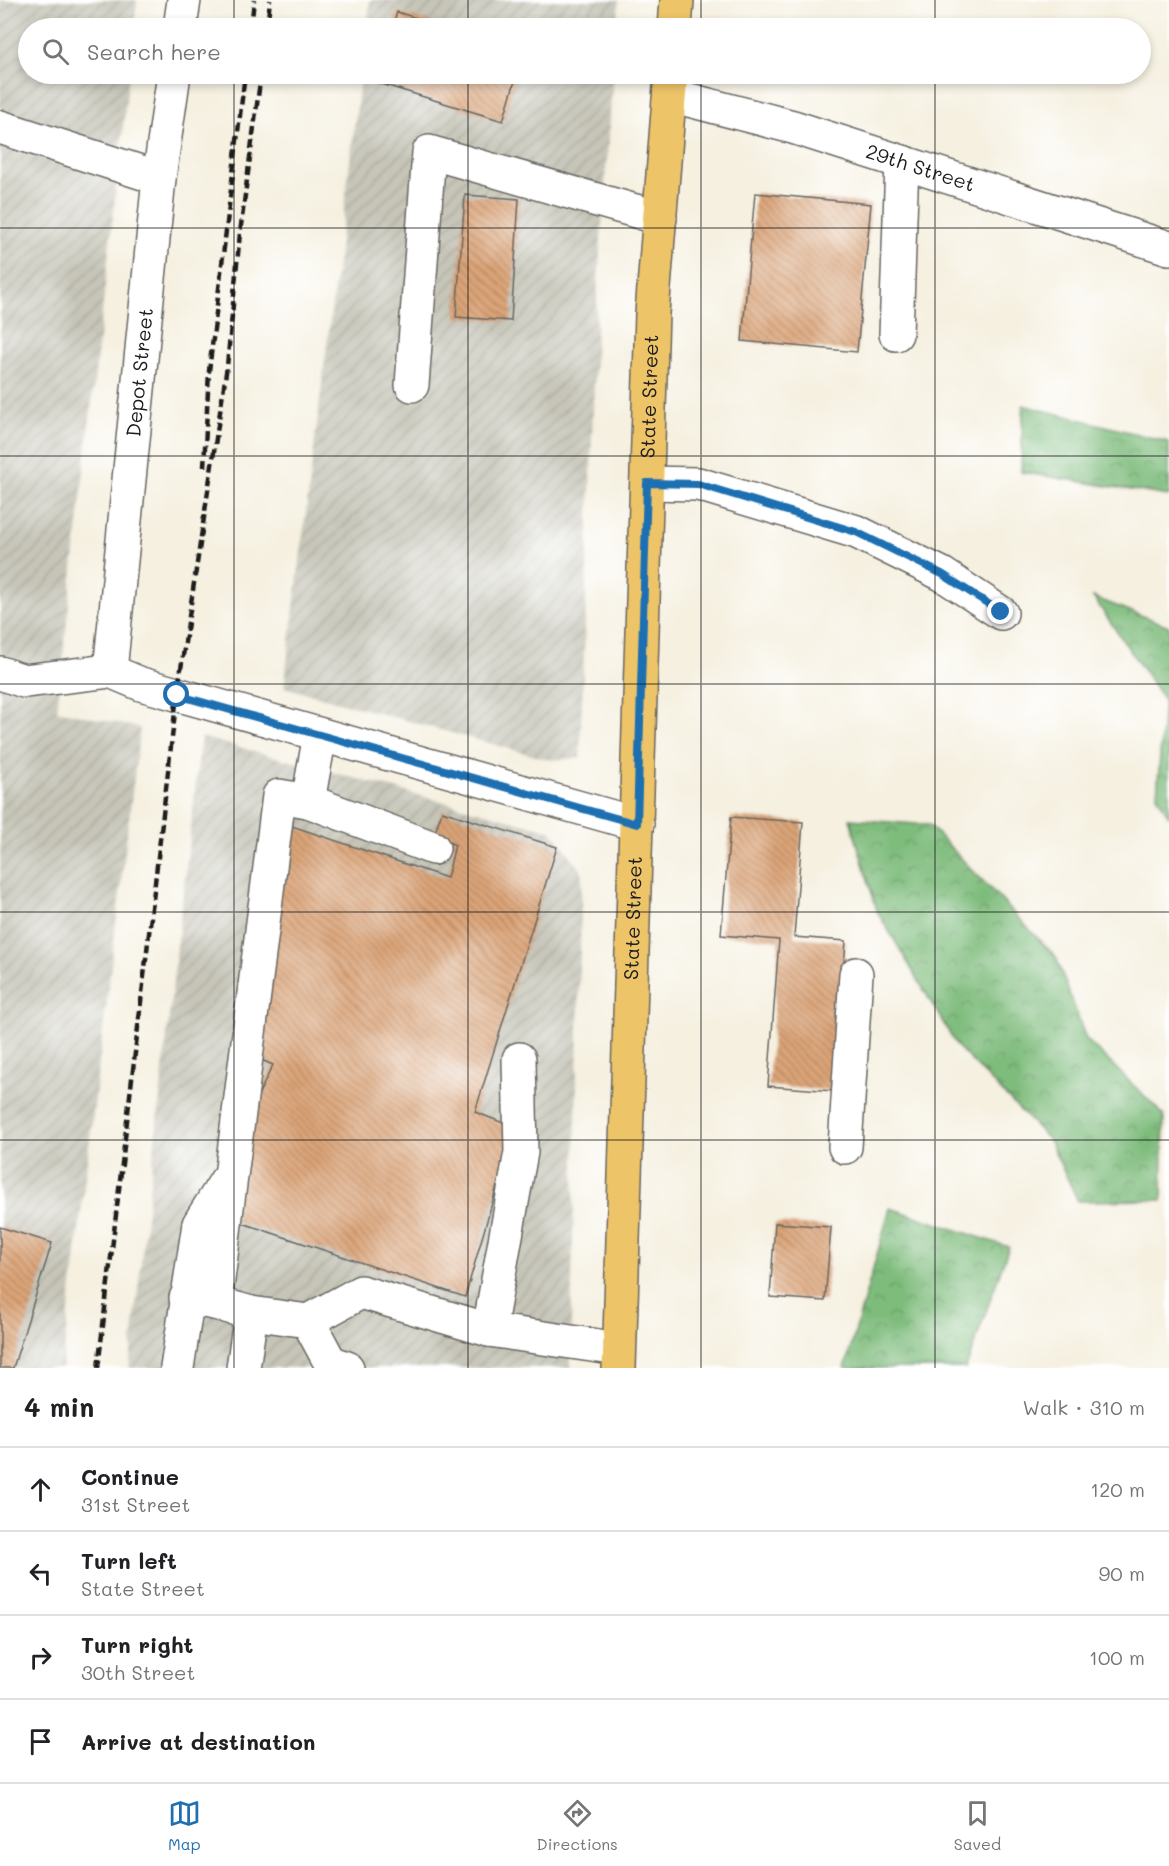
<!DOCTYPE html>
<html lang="en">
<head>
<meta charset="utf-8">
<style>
	:root { --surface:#fff; --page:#f6f6f6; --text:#202124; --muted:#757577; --line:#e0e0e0; --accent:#1f6fb2 }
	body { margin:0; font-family:Mali,sans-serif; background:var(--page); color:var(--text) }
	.stop { position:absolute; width:18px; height:18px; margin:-14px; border:4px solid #1f6fb2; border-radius:50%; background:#fff }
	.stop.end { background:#1f6fb2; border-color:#fff; box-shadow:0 2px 6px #0008 }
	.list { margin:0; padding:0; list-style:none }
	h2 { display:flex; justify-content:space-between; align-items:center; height:78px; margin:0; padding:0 24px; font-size:26px }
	h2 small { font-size:20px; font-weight:400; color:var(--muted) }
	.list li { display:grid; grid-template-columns:39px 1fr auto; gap:18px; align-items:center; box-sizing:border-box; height:84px; padding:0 24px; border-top:2px solid var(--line) }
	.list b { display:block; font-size:22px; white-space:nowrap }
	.list p { margin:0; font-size:20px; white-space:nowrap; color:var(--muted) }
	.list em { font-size:20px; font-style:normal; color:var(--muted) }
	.icon { flex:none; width:33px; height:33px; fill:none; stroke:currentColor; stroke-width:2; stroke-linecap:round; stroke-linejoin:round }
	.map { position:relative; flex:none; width:1169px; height:1368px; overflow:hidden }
	.search { position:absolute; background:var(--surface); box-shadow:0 3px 9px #0003; left:18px; right:18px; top:18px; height:66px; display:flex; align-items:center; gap:15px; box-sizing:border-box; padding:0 21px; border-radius:33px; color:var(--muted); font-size:22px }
	.sheet { height:414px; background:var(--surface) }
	nav { display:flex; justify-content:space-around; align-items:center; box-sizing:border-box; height:84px; border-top:2px solid var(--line); background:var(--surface); font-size:16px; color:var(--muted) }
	nav a { display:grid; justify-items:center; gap:3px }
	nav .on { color:var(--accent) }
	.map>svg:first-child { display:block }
</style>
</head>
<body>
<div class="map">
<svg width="1169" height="1368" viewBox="0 0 1169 1368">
	<defs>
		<pattern id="industrial-furrows" width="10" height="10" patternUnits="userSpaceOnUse" patternTransform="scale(1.5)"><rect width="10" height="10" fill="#c6c5b8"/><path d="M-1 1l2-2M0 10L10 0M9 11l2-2" fill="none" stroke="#aaa99e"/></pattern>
		<pattern id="forest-crowns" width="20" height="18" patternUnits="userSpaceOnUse" patternTransform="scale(1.5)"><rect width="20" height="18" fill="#7ebc7c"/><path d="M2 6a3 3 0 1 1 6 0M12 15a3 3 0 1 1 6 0" fill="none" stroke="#669865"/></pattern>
		<pattern id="building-back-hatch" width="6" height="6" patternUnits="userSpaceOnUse" patternTransform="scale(1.5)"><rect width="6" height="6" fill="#dca478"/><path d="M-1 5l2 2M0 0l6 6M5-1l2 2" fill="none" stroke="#b28562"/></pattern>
	</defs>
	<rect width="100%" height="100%" fill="#fff"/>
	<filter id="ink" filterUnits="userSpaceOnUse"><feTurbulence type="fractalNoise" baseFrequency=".0167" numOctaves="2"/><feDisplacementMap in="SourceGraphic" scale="12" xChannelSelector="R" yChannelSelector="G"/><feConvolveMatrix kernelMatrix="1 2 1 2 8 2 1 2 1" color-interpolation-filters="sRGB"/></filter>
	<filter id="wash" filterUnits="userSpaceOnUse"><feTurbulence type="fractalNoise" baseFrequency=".008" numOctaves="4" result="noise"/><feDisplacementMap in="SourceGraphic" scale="24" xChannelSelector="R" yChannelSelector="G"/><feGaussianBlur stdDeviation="1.35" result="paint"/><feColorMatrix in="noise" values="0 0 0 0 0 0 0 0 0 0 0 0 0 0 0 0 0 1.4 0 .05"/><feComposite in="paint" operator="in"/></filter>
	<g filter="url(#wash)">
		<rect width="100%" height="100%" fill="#f5f0e0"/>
		<path fill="url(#industrial-furrows)" d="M0 0H137L134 28H28V74H129L57 710 140 728 62 1368H0Z
			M370 0H619L617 28H367Z
			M361 74H613L598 280 580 758 550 760 284 687Z
			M201 737 552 831 582 871 570 1368H129Z"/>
		<path fill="url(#forest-crowns)" stroke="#4d6c4c" stroke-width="1.5" d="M1023 405 1169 442V496L1021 472Z
			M1093 597 1169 626V817L1157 795 1164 700Z
			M850 819 929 825 1056 957 1086 1039 1164 1115 1162 1200 1078 1201 1049 1140 957 1046 877 911Z
			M890 1208 1009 1247 966 1368H845Z"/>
		<g id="blocks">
			<path fill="url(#building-back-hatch)" d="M397 12 449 28H392Z
				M378 74H517L503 121 375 82Z
				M755 193 871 204 857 352 742 341Z
				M465 195 519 199 511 321 456 317Z
				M442 811 557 847 475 1112 514 1127 465 1297 236 1221 248 1116 273 1065 252 1056 283 823 447 878 455 845 434 835Z
				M731 817 803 822 794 937 846 941 834 1091 768 1086 779 940 721 935Z
				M775 1223 831 1227 825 1301 770 1297Z
				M0 1227 52 1243 13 1368H0Z"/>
		</g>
	</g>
	<g filter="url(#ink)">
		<use href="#blocks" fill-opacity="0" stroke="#686661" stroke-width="1.5"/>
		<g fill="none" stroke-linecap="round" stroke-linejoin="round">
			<defs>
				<g id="minor">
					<path d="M180 28 184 0"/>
					<path id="s1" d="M670 95 793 127 1169 248"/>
					<path d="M0 127 159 178"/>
					<path d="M896 334 902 162"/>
					<path d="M412 385 429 152 660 218"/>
					<path d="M647 483 698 484 857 532 942 574 1001 613"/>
					<path id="s2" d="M110 671 159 178 174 74"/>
					<path d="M0 673 24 681 110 671 141 684 637 824"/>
					<path d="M308 801 433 848"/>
					<path d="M845 1147 856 974"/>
					<path d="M186 1298 215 1303 279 796 308 801 320 735"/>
					<path d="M215 1303 251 1313 308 1321 361 1292 489 1330 619 1349"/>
					<path d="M308 1321 330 1362 347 1368"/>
					<path d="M489 1330 521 1152 519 1059"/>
					<path d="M177 1368 199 1224 226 1181"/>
					<path d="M243 1368 251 1313"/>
				</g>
				<g id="major">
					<path d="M675 28 677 0"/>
					<path id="s3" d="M619 1368 652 313 671 74"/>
				</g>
			</defs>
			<use href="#minor" stroke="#686661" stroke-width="36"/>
			<use href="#major" stroke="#686661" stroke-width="36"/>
			<use href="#minor" stroke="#fff" stroke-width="33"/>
			<use href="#major" stroke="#eec469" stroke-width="33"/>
			<path stroke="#1c1c1c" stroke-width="4.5" stroke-dasharray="9 4.5" stroke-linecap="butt" d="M251 28 254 0
				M267 28 270 0
				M204 467 209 371 245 74
				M98 1368 177 695 227 366 240 233 261 74"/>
		</g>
	</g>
	<g fill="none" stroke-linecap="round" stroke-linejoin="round" filter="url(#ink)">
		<path stroke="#1f6fb2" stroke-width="8" d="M177 695 637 824 647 483 698 484 856 532 942 574 1001 612"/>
	</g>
	<path fill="none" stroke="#1c1c1c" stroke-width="1.5" stroke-opacity="0.55" d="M234 0V28M468 0V28M701 0V28M935 0V28M234 74V1368M468 74V1368M701 74V1368M935 74V1368M0 228H1169M0 456H1169M0 684H1169M0 912H1169M0 1140H1169"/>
	<g text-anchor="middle" stroke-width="6" stroke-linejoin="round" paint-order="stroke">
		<g font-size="20" fill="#1c1c1c" stroke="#fff">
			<text dy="7" stroke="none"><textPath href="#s1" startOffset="261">29th Street</textPath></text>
			<text dy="7" stroke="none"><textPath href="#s2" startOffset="300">Depot Street</textPath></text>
			<text dy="7" stroke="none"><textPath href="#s3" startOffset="972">State Street</textPath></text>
			<text dy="7" stroke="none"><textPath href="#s3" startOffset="450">State Street</textPath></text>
		</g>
	</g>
</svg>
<div class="stop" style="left:177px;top:695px"></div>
<div class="stop end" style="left:1001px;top:612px"></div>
<div class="search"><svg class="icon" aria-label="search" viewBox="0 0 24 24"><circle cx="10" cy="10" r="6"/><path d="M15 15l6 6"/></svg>Search here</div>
</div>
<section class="sheet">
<h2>4 min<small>Walk · 310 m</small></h2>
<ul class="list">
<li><svg class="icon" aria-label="ahead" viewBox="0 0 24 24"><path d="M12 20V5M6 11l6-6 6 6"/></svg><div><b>Continue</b><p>31st Street</p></div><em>120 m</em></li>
<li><svg class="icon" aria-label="left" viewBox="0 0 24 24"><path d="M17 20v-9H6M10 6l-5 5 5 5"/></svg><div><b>Turn left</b><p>State Street</p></div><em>90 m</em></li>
<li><svg class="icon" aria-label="right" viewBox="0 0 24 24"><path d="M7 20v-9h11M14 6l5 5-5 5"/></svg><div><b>Turn right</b><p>30th Street</p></div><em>100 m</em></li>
<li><svg class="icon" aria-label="arrive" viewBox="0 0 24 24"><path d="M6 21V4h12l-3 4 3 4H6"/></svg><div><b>Arrive at destination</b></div></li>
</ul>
</section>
<nav>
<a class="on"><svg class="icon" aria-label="map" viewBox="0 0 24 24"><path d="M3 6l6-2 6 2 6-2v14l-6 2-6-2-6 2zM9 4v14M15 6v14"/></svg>Map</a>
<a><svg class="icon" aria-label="directions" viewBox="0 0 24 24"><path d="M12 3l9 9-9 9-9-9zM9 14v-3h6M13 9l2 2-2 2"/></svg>Directions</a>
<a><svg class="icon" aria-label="saved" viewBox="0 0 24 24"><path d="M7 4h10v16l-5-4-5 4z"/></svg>Saved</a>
</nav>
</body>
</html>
